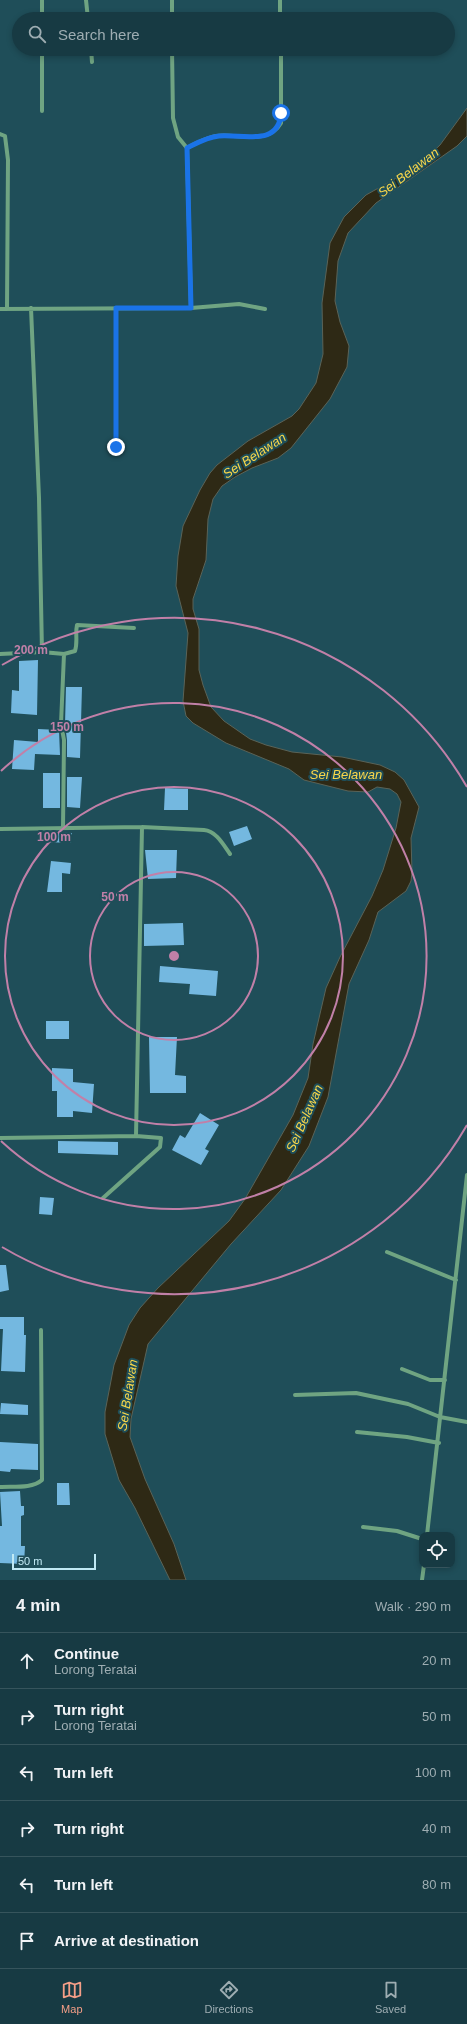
<!DOCTYPE html>
<html lang="en">
<head>
<meta charset="utf-8">
<style>
	:root { --surface:#173a43; --page:#24454e; --text:#f1f3f6; --muted:#9eadb2; --line:#36545c; --accent:#f49e87 }
	body { margin:0; font-family:Helvetica,sans-serif; background:var(--page); color:var(--text) }
	.controls { position:absolute; right:12px; bottom:12px; display:grid; overflow:hidden; border-radius:8px; box-shadow:0 2px 6px #0003 }
	.controls button { width:36px; height:36px; display:grid; place-items:center; padding:0; border:0; border-bottom:1px solid var(--line); background:var(--surface); color:var(--text); font:20px sans-serif }
	.scale { position:absolute; left:12px; bottom:10px; width:84px; box-sizing:border-box; padding-left:4px; border:2px solid #c0e9f4; border-top:0; font-size:11px; line-height:14px; white-space:nowrap; color:#c0e9f4; -webkit-text-stroke:3px #1f4e59; paint-order:stroke }
	.stop { position:absolute; width:12px; height:12px; margin:-9px; border:3px solid #1a73e8; border-radius:50%; background:#fff }
	.stop.end { background:#1a73e8; border-color:#fff; box-shadow:0 1px 4px #0008 }
	.list { margin:0; padding:0; list-style:none }
	h2 { display:flex; justify-content:space-between; align-items:center; height:52px; margin:0; padding:0 16px; font-size:17px }
	h2 small { font-size:13px; font-weight:400; color:var(--muted) }
	.list li { display:grid; grid-template-columns:26px 1fr auto; gap:12px; align-items:center; box-sizing:border-box; height:56px; padding:0 16px; border-top:1px solid var(--line) }
	.list b { display:block; font-size:15px; white-space:nowrap }
	.list p { margin:0; font-size:13px; white-space:nowrap; color:var(--muted) }
	.list em { font-size:13px; font-style:normal; color:var(--muted) }
	.icon { flex:none; width:22px; height:22px; fill:none; stroke:currentColor; stroke-width:2; stroke-linecap:round; stroke-linejoin:round }
	.map { position:relative; flex:none; width:467px; height:1580px; overflow:hidden }
	.search { position:absolute; background:var(--surface); box-shadow:0 2px 6px #0003; left:12px; right:12px; top:12px; height:44px; display:flex; align-items:center; gap:10px; box-sizing:border-box; padding:0 14px; border-radius:22px; color:var(--muted); font-size:15px }
	.sheet { height:388px; background:var(--surface) }
	nav { display:flex; justify-content:space-around; align-items:center; box-sizing:border-box; height:56px; border-top:1px solid var(--line); background:var(--surface); font-size:11px; color:var(--muted) }
	nav a { display:grid; justify-items:center; gap:2px }
	nav .on { color:var(--accent) }
	.map>svg:first-child { display:block }
</style>
</head>
<body>
<div class="map">
<svg width="467" height="1580" viewBox="0 0 467 1580">
	<rect width="100%" height="100%" fill="#1f4e59"/>
	<path fill="#2e2915" stroke="#5a6358" d="M467 108V136L457 146 376 203 348 233 338 261 335 301 340 322 349 346 347 367 330 399 291 448 278 458 252 468 235 477 222 486 213 499 208 519 206 560 193 599V609L199 629V670L203 685 211 707 224 721 250 739 266 745 292 752 342 757 380 765 395 772 404 780 419 807 411 838 412 872 411 881 406 891 378 912 369 940 349 984 328 1097 309 1146 281 1190 231 1244 148 1344 131 1419 130 1437 145 1479 174 1544 186 1580H170L135 1508 119 1480 105 1434V1412L114 1365 129 1325 140 1308 158 1288 229 1221 245 1199 293 1115 308 1078 313 1044 326 988 340 957 372 896 383 870 396 828 401 802 397 794 390 789 377 787 368 792 348 791 304 780 289 769 226 743 193 723 186 716 183 701 188 633 176 586 178 556 183 526 200 490 210 473 217 465 248 441 292 416 299 409 316 383 323 354 322 303 330 243 344 217 366 195 409 171 425 159 440 145Z"/>
	<path fill="#74b8e0" d="M38 660 37 715 11 713 12 690 19 691V661Z
		M66 687H82L80 758 67 757V740L65 724Z
		M38 729 59 730 60 755 35 754 34 770 12 769 14 740 38 742Z
		M43 773H60V808H43Z
		M67 777H82L80 808 67 807Z
		M165 788 188 789V810H164Z
		M247 826 252 839 234 846 229 832Z
		M47 832 72 833 71 843 46 842Z
		M145 850H177L176 878 148 879Z
		M51 861 71 863 70 874 62 873V892H47Z
		M183 923 184 945 144 946V924Z
		M160 966 218 971 216 996 189 994 190 984 159 982Z
		M46 1021H69V1039H46Z
		M149 1037H177L175 1075 186 1076V1093H150Z
		M52 1068 73 1069V1082L94 1084 92 1113 73 1111V1117H57V1091H52Z
		M200 1113 219 1125 205 1149 209 1151 201 1165 172 1150 180 1135 185 1138Z
		M58 1141 118 1142V1155L58 1153Z
		M40 1197 54 1198 52 1215 39 1214Z
		M0 1265H6L9 1290 0 1292Z
		M0 1317H24V1335H26L25 1372 1 1371 3 1329H0Z
		M1 1403 28 1405V1415L0 1414Z
		M0 1442 38 1444V1470L11 1469 10 1472 0 1471Z
		M57 1483H69L70 1505H57Z
		M20 1491 21 1506H24V1515L21 1516V1546H25L24 1564 0 1563V1526H2L0 1492Z"/>
	<g fill="none" stroke-linecap="round" stroke-linejoin="round">
		<path stroke="#6fa482" stroke-width="4" d="M42 0V19
			M86 0 88 19
			M280 0V19
			M172 19V0
			M42 49V111
			M91 49 92 62
			M0 134 5 136 8 160 7 309
			M187 148C196 143 206 138 216 136 237 133 268 146 281 123V49
			M31 308 39 498 42 652
			M116 308V447
			M191 308 239 304 265 309
			M0 309 191 308 187 148 178 137 173 118 172 49
			M0 654 42 652 64 654 75 651C78 642 75 634 77 625L134 628
			M63 828 64 740 61 724 64 654
			M0 829 142 827 204 830C216 831 223 844 230 854
			M136 1136 142 827
			M0 1138 136 1136 161 1138 160 1147 103 1198
			M387 1252 456 1280
			M402 1369 430 1380H445
			M295 1395 356 1393 408 1404 440 1417 467 1422
			M357 1432 407 1437 439 1443
			M0 1487C12 1486 32 1489 42 1480L41 1330
			M363 1527 397 1531 422 1539
			M427 1535 467 1175
			M422 1580 424 1565"/>
	</g>
	<g fill="none" stroke-linecap="round" stroke-linejoin="round">
		<path stroke="#1a73e8" stroke-width="5" d="M116 447V308H191L187 148C197 143 207 137 219 136 243 134 279 147 281 113"/>
	</g>
	<g fill="none" stroke="#c180a8" stroke-width="2">
		<circle cx="174" cy="956" r="84"/>
		<circle cx="174" cy="956" r="169"/>
		<path d="M1 771A253 253 0 1 1 1 1141"/>
		<path d="M467 1125A338 338 0 0 1 2 1247M2 665A338 338 0 0 1 467 787"/>
	</g>
	<g text-anchor="middle" stroke-width="4" stroke-linejoin="round" paint-order="stroke">
		<g font-size="13" font-style="italic" fill="#f9d74a" stroke="#1f4e59">
			<text transform="translate(408 172) rotate(-37)" y="5">Sei Belawan</text>
			<text transform="translate(254 455) rotate(-33)" y="5">Sei Belawan</text>
			<text x="346" y="779">Sei Belawan</text>
			<text transform="translate(304 1118) rotate(-66)" y="5">Sei Belawan</text>
			<text transform="translate(127 1395) rotate(-81)" y="5">Sei Belawan</text>
		</g>
	</g>
	<circle cx="174" cy="956" r="6" fill="#c180a8" stroke="#1f4e59" stroke-width="2"/>
	<g font-size="12" text-anchor="middle" font-weight="bold" fill="#c180a8" stroke="#1f4e59" stroke-width="4" stroke-linejoin="round" paint-order="stroke">
		<text x="31" y="654">200 m</text>
		<text x="67" y="731">150 m</text>
		<text x="54" y="841">100 m</text>
		<text x="115" y="901">50 m</text>
	</g>
</svg>
<div class="controls">
<button><svg class="icon" aria-label="locate" viewBox="0 0 24 24"><circle cx="12" cy="12" r="6"/><path d="M12 2v4M12 18v4M2 12h4M18 12h4"/></svg></button>
</div>
<div class="scale">50 m</div>
<div class="stop" style="left:281px;top:113px"></div>
<div class="stop end" style="left:116px;top:447px"></div>
<div class="search"><svg class="icon" aria-label="search" viewBox="0 0 24 24"><circle cx="10" cy="10" r="6"/><path d="M15 15l6 6"/></svg>Search here</div>
</div>
<section class="sheet">
<h2>4 min<small>Walk · 290 m</small></h2>
<ul class="list">
<li><svg class="icon" aria-label="ahead" viewBox="0 0 24 24"><path d="M12 20V5M6 11l6-6 6 6"/></svg><div><b>Continue</b><p>Lorong Teratai</p></div><em>20 m</em></li>
<li><svg class="icon" aria-label="right" viewBox="0 0 24 24"><path d="M7 20v-9h11M14 6l5 5-5 5"/></svg><div><b>Turn right</b><p>Lorong Teratai</p></div><em>50 m</em></li>
<li><svg class="icon" aria-label="left" viewBox="0 0 24 24"><path d="M17 20v-9H6M10 6l-5 5 5 5"/></svg><div><b>Turn left</b></div><em>100 m</em></li>
<li><svg class="icon" aria-label="right" viewBox="0 0 24 24"><path d="M7 20v-9h11M14 6l5 5-5 5"/></svg><div><b>Turn right</b></div><em>40 m</em></li>
<li><svg class="icon" aria-label="left" viewBox="0 0 24 24"><path d="M17 20v-9H6M10 6l-5 5 5 5"/></svg><div><b>Turn left</b></div><em>80 m</em></li>
<li><svg class="icon" aria-label="arrive" viewBox="0 0 24 24"><path d="M6 21V4h12l-3 4 3 4H6"/></svg><div><b>Arrive at destination</b></div></li>
</ul>
</section>
<nav>
<a class="on"><svg class="icon" aria-label="map" viewBox="0 0 24 24"><path d="M3 6l6-2 6 2 6-2v14l-6 2-6-2-6 2zM9 4v14M15 6v14"/></svg>Map</a>
<a><svg class="icon" aria-label="directions" viewBox="0 0 24 24"><path d="M12 3l9 9-9 9-9-9zM9 14v-3h6M13 9l2 2-2 2"/></svg>Directions</a>
<a><svg class="icon" aria-label="saved" viewBox="0 0 24 24"><path d="M7 4h10v16l-5-4-5 4z"/></svg>Saved</a>
</nav>
</body>
</html>
